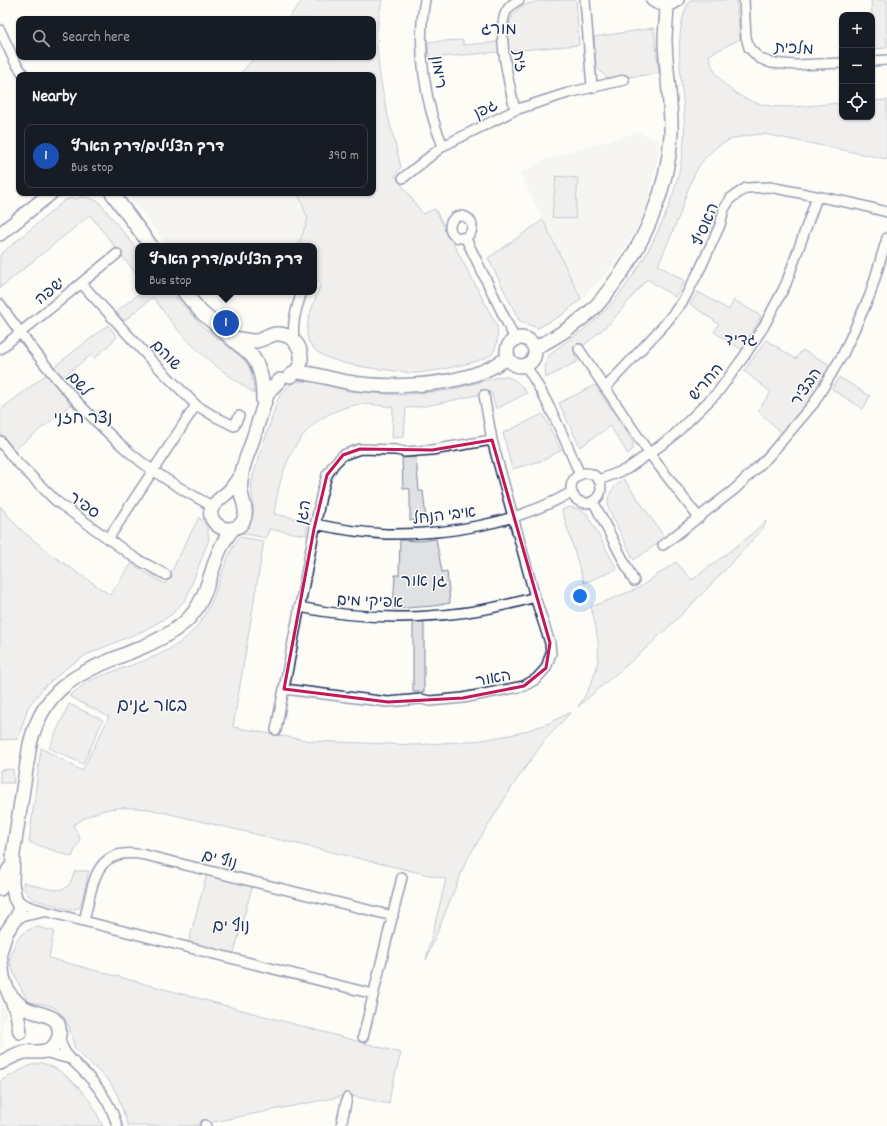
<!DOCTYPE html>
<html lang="en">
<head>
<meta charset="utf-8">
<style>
	:root { --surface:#171b24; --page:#242831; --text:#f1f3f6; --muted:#9ea1a6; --line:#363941; --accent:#d1495b }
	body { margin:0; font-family:Dekko,"Playpen Sans Hebrew",sans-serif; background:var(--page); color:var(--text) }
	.controls { position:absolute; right:12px; top:12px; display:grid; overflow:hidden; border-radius:8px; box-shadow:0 1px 3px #0004 }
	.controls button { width:36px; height:36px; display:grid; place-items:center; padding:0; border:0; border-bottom:1px solid var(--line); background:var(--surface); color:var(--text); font:20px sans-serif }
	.you { position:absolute; left:580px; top:596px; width:14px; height:14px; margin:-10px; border:3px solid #fff; border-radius:50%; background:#1a73e8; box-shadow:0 0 0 6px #1a73e833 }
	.badge { display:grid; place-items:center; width:26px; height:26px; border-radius:50%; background:var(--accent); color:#fff; font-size:13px; font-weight:700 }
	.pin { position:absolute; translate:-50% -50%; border:2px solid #fff; box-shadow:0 1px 4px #0006 }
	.popup { position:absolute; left:135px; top:243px; width:182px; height:52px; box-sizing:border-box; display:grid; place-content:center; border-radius:8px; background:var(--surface); filter:drop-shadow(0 1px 3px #0005); font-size:13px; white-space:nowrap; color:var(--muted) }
	.popup b { font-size:15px; color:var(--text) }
	.popup::after { content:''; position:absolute; left:50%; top:100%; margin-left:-8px; border:8px solid transparent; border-top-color:var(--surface) }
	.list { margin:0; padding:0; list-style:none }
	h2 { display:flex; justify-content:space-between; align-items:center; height:52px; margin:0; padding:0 16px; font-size:17px }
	h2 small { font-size:13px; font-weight:400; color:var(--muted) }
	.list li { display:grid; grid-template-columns:26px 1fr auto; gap:12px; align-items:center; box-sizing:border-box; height:64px; margin:0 8px 8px; padding:0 8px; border:1px solid var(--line); border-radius:8px }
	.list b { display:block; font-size:15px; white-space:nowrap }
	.list p { margin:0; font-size:13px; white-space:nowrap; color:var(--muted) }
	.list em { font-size:13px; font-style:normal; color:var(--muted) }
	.icon { flex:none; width:22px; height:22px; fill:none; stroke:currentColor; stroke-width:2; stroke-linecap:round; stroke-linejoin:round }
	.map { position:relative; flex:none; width:887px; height:1126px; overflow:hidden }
	.search { position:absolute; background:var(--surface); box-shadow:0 1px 3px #0004; left:16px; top:16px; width:360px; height:44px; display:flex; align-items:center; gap:10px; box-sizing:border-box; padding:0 14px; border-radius:8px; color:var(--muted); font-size:15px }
	.panel { position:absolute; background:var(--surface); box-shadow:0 1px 3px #0004; left:16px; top:72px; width:360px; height:124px; border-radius:8px }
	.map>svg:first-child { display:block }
</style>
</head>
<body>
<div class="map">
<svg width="887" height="1126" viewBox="0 0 887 1126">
	<rect width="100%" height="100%" fill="#fdfcf7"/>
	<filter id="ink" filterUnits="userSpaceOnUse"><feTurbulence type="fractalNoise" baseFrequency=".025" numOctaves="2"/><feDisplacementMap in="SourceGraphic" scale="8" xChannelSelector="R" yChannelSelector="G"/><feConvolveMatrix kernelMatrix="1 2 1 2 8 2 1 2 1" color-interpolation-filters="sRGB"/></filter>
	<g filter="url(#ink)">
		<path fill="#edeeec" d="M638 132 659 140 658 156 647 206 636 231 620 256 605 275 581 299 520 173 547 159Z
			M126 193H298L308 219 298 246H168Z
			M0 998 7 1014 2 1025 3 1038 4 1045 0 1048Z"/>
		<path fill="#e0e1e3" stroke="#7e88a0" d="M303 0H382C368 56 388 113 401 167L395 176 423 214 435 209 497 326C498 335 498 349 491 355 479 363 428 373 414 373 408 373 402 371 396 371 373 368 320 365 309 342 302 327 316 298 321 283L314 281V246H298L308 219 298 193H373V75H239L255 57H373V19H287Z
			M562 0H576L579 45 509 51C507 32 506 9 531 3 540 0 552 1 562 0Z
			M690 0H736L740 39 709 55C714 82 739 100 765 105 787 110 819 104 842 103V117H872V101L887 100V159L764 134C746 135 725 138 712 151 694 166 687 192 680 214 673 231 666 248 658 265L685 281 675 297 647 279 612 321 574 354 578 361 546 378C545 370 544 362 550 355 558 346 576 336 586 328 618 302 641 267 658 231 672 203 681 172 684 141 688 97 668 39 690 0Z
			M871 0H887V48L874 49Z
			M654 28 659 74 612 78 606 77 596 67 594 37Z
			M463 40V45L498 42 499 52 429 58 428 42Z
			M556 176 578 178 575 219 552 217Z
			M83 196 98 201 138 250V276L90 215 0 288V255L65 200 74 198 77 199Z
			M543 220 581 299 562 315 538 328 526 324 519 320 488 258Z
			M141 292H171L202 326 244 359 250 369 253 382 254 393C227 375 201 356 180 332 170 321 162 309 153 297L124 321 116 312Z
			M698 292 729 310 734 300 761 316 742 350 714 332 719 324 690 304Z
			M108 325 117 337 94 359 91 355 63 377 54 367Z
			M766 340 796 359 802 350 831 365 814 394 782 433 758 411 771 392 744 371Z
			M47 374 71 405 14 450 0 432V410Z
			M503 376C515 378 520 384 527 393L496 409 491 392 426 406 406 408 404 437 392 438 393 407C383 406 372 404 362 404 348 405 334 411 322 418 290 440 279 477 274 514L308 521 306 535 269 529 266 538 241 533C262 517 249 500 252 479L278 399 281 394 290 385 295 382 304 381 313 382 349 391 400 395 452 390 490 379Z
			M839 377 870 396 863 409 832 389Z
			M595 385 633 442V449L628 454 610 426 580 447 559 403Z
			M543 414 561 450 544 460 512 469 503 433Z
			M416 457 419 491H423L426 519 410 521V489L403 488 402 458Z
			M624 479 665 538 634 560 609 510C605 496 613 487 624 479Z
			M0 506 20 529 49 553 110 595 131 564 165 584 199 517 207 527 209 539 186 599 171 615 145 630 86 655 65 669 44 687 28 707 18 739 0 740Z
			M569 507 582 510 587 514 617 569 584 583 562 510Z
			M766 521 763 529C725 570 687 611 645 649 623 669 599 687 578 707 603 668 602 650 591 607L637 589 676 562 692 580 746 539Z
			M239 537 264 541 233 727 310 741 416 745 483 740 520 733 549 723 571 712 545 740 517 779 466 861 426 960 446 879 149 809C115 806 101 807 73 825L80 839 72 857 29 842 41 748 82 771 109 717 69 696C77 690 85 683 94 679 126 665 164 659 190 634 219 605 218 568 239 537Z
			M436 539 442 572 447 571 450 603 433 606 393 609 395 575H399L400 540 419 541Z
			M413 620H424V692H413Z
			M69 704 103 720 83 764 49 748Z
			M13 769 14 783H0V770Z
			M75 871H89L81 904 79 908 70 910 33 899 28 895 24 889 23 882C34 885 60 895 68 886 71 882 73 876 75 871Z
			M207 874 252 887 233 956 188 944Z
			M37 927 54 931 49 958 401 1053 391 1090 389 1104 348 1095 193 1126H128L118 1096 110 1082 75 1049 69 1027 64 1017 54 1007 44 1004 29 1002C23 993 10 969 10 958 10 956 12 952 13 949 16 937 24 930 37 927Z
			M41 1063C60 1066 83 1090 93 1106 97 1112 99 1120 103 1126H0V1081L31 1065Z"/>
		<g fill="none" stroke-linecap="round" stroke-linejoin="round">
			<defs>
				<path id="street" d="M425 0C416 45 425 105 443 146
					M585 0 592 87
					M744 0 746 37 749 48 759 58 771 63 796 65 842 63
					M0 30 15 62 24 75
					M872 61 887 60
					M515 110C510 87 496 32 506 12 509 6 513 3 519 0
					M403 178 443 146 515 110 568 93 624 80
					M450 227a11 11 0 1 1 22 0a11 11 0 1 1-22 0Z
					M465 237 515 339
					M81 283 151 360 196 405 214 416 234 426 239 416
					M0 304C37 358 78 408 128 451 152 472 184 491 212 506
					M294 340C292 322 296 309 302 292
					M0 349 117 254
					M579 349 649 453 699 518
					M526 366C548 400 564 437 580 475
					M605 388 665 324 683 301 701 267 720 225 724 209 731 198 746 188 770 187 856 204 887 212
					M0 441 13 458 56 501 135 558 166 575
					M571 488a15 15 0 1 1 30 0a15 15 0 1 1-30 0Z
					M599 480 627 469 671 438 718 392 745 355 764 326 786 284 817 197
					M593 501 634 581
					M315 524C338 529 363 533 387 534 450 535 517 523 572 492
					M108 539 196 405
					M663 545 735 489 768 457 814 403 843 354 870 295 887 238
					M299 607C376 623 460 620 535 597
					M284 689 388 702 421 699 430 701 463 698 524 686 536 679 546 668 551 653 550 643 535 597 492 440 484 395
					M276 730 321 496 327 475 334 464 343 455 360 449 396 450 405 452 432 450 492 440
					M17 900 28 906 48 912 373 994
					M15 919 28 915 43 912
					M84 921C94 883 93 845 145 855L393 916
					M59 1035C63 1056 73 1060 87 1075 101 1090 112 1106 117 1126
					M363 1037 402 877
					M44 1052 70 1059
					M205 1125 206 1126
					M341 1126 347 1098"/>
				<path id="secondary" d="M653 0C660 5 669 6 677 0
					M112 193 151 246
					M0 234 51 193
					M184 292 201 312 252 356C262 370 263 384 263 401
					M231 337C239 339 247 341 256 341 263 340 269 335 276 334 290 333 302 345 301 359 301 366 296 372 290 376
					M507 352a14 14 0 1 1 28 0a14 14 0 1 1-28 0Z
					M535 348C555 338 574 326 591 311 599 304 606 294 612 286 645 243 668 189 671 135 672 104 666 72 665 41 665 29 667 16 667 4
					M296 372C313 373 330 379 347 382 384 389 446 386 481 372 490 369 499 363 508 358
					M242 473C238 479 234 486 229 491 221 499 201 509 216 524 224 532 240 530 244 519 248 510 242 501 241 492 240 486 241 479 242 474 243 465 247 456 250 448 256 430 261 413 267 395L270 390 280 380
					M0 889 9 869
					M0 953 6 933 18 915 19 910V905L15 898 12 883 13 854 30 744C45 682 85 671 138 649 155 642 171 634 185 622 213 597 209 555 233 529
					M0 953 3 977 7 989 17 1013 20 1032
					M0 1063C8 1059 17 1053 25 1052 34 1051 42 1054 50 1049 55 1046 58 1041 59 1035 62 1013 40 1016 27 1009 19 1006 14 999 9 993"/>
			</defs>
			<use href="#street" stroke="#1b2f5e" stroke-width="12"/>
			<use href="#secondary" stroke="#1b2f5e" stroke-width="16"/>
			<use href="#street" stroke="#fdfcf7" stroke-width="9"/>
			<use href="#secondary" stroke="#fdfcf7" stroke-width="13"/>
		</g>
	</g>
	<path d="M0 0H887V1126H0ZM492 440 550 643 546 668 524 686 463 698 388 702 284 689 314 529 327 475 343 455 360 449 432 450Z" fill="#fdfcf7" fill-opacity=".55" fill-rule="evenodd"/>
	<path fill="none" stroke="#c2185b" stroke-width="3" stroke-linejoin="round" d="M492 440 550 643 546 668 524 686 463 698 388 702 284 689 314 529 327 475 343 455 360 449 432 450Z"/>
	<g text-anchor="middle" stroke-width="3" stroke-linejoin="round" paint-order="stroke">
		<g font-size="16" fill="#1b2f5e" stroke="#fdfcf7">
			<text transform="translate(794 47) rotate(3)" y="6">מלכית</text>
			<text transform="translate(521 61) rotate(81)" y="6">זית</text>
			<text transform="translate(440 72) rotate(82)" y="6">רימון</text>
			<text transform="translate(485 108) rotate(-27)" y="6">גפן</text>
			<text transform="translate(704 224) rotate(-67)" y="6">האסיף</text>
			<text transform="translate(49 290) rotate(-39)" y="6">ישפה</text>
			<text transform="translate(167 354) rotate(46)" y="6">שוהם</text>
			<text transform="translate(705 381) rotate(-49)" y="6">החריש</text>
			<text transform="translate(80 383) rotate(49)" y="6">לשם</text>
			<text transform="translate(805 386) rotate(-56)" y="6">הבציר</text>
			<text transform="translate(85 504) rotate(36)" y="6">ספיר</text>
			<text transform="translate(302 512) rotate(-78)" y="6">הגן</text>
			<text transform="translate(444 514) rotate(-7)" y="6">איבי הנחל</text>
			<text transform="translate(370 600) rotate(2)" y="6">אפיקי מים</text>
			<text transform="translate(493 677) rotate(-11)" y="6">האור</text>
			<text transform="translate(220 858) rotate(14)" y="6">נוף ים</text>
		</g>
		<g font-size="17" fill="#1b2f5e" stroke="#fdfcf7">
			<text x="499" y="34">מורג</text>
			<text x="741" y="345">גדיד</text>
			<text x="83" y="423">נצר חזני</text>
			<text x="424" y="586">גן אור</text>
			<text x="231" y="931">נוף ים</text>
		</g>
		<g font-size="18" fill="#1b2f5e" stroke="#fdfcf7">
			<text x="152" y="711">באר גנים</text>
		</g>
	</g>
</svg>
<div class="controls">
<button>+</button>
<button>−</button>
<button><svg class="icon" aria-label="locate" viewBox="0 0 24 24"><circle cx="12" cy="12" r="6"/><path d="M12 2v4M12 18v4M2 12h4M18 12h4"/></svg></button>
</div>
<div class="you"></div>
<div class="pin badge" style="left:226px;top:323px;background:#1a4fb4">1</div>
<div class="popup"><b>דרך הצלילים/דרך הארץ</b>Bus stop</div>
<div class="search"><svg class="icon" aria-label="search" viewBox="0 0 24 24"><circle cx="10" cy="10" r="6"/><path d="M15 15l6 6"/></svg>Search here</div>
<section class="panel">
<h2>Nearby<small></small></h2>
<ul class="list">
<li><span class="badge" style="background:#1a4fb4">1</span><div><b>דרך הצלילים/דרך הארץ</b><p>Bus stop</p></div><em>390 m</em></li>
</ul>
</section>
</div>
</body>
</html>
